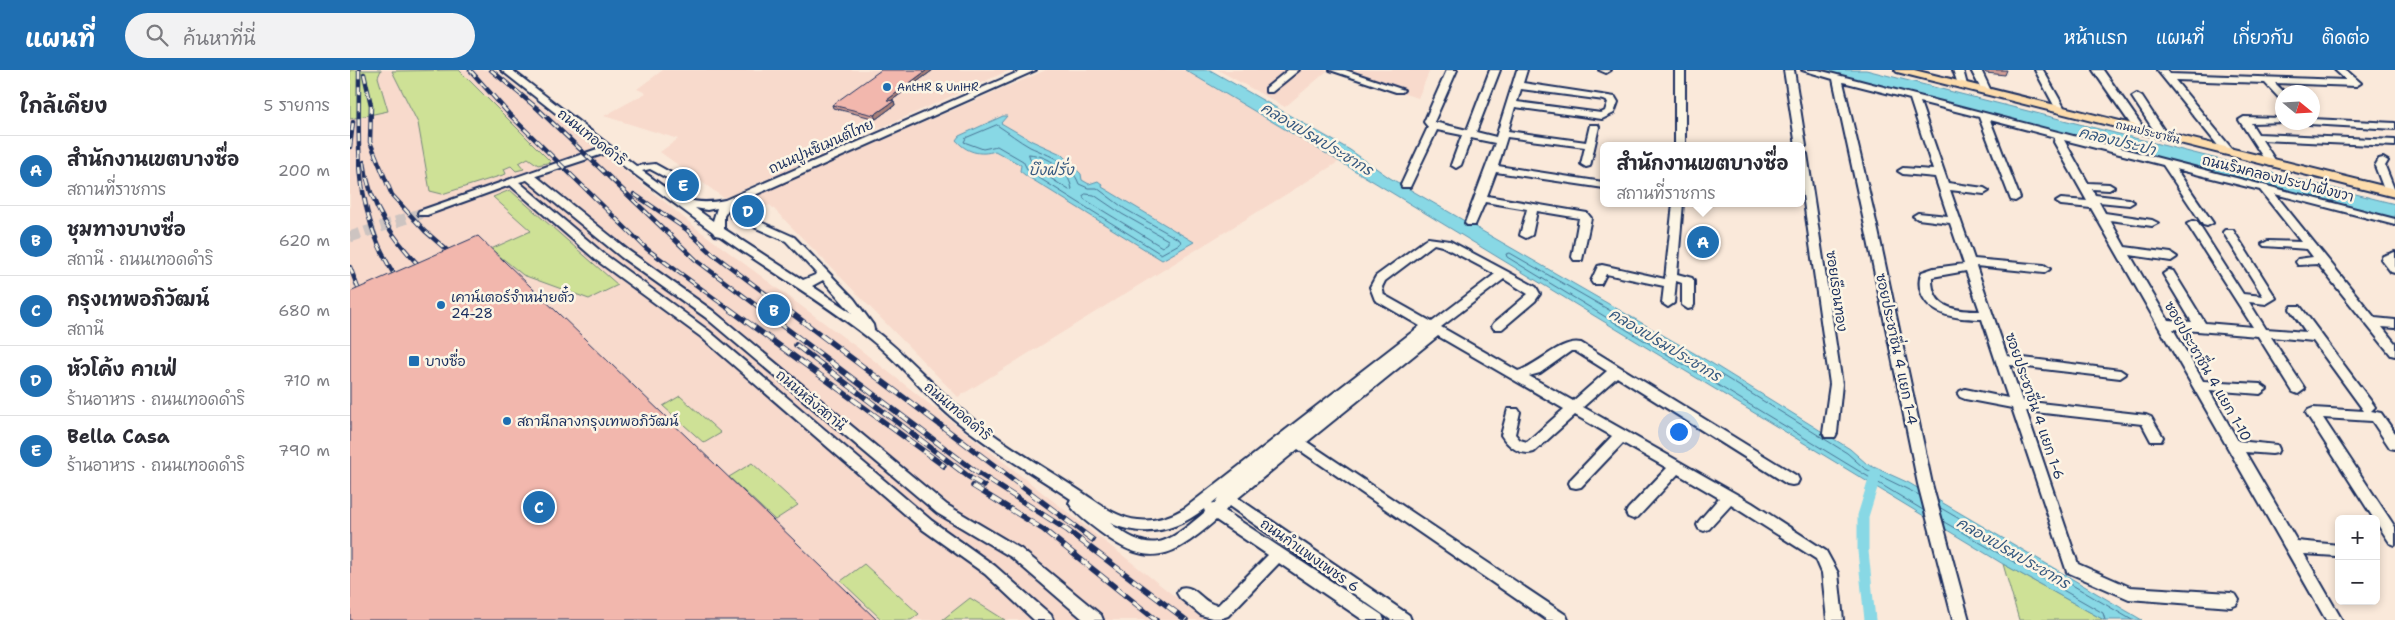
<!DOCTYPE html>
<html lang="th">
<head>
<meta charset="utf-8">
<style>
	:root { --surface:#fff; --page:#f2f2f3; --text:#2b2b33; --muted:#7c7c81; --line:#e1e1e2; --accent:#1f6fb2 }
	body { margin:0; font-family:"Shantell Sans","Playpen Sans Thai",sans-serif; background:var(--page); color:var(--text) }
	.controls { position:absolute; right:15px; bottom:15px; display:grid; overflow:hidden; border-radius:8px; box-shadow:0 2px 8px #0003 }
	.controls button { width:45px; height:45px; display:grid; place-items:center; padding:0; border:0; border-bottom:1px solid var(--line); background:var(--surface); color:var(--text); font:25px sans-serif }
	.compass { position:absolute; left:1925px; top:15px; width:45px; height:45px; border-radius:50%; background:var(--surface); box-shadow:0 2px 8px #0003; rotate:108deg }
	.you { position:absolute; left:1328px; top:361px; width:18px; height:18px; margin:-12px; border:4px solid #fff; border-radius:50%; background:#1a73e8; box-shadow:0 0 0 8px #1a73e833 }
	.badge { display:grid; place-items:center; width:32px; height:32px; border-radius:50%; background:var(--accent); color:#fff; font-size:16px; font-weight:700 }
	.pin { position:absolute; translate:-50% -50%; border:2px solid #fff; box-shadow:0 1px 5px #0006 }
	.popup { position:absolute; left:1250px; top:72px; width:205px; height:65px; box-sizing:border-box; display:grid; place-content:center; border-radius:8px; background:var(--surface); filter:drop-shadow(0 1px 4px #0005); font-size:16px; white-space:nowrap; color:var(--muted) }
	.popup b { font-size:19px; color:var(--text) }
	.popup::after { content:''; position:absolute; left:50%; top:100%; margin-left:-10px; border:10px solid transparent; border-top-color:var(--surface) }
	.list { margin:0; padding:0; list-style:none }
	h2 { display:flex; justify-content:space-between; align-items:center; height:65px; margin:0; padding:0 20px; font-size:21px }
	h2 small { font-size:16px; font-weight:400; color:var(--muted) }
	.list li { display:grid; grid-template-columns:32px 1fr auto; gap:15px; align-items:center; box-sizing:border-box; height:70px; padding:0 20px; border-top:1px solid var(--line) }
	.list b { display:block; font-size:19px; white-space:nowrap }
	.list p { margin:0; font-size:16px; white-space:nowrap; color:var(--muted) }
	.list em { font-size:16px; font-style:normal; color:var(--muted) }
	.icon { flex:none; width:28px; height:28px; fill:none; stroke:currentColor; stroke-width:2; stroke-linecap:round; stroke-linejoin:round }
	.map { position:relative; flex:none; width:2045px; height:550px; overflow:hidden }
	header { display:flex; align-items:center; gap:30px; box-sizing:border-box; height:70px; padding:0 25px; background:var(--accent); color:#fff }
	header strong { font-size:24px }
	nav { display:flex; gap:28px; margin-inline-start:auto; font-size:18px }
	.search { width:350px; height:45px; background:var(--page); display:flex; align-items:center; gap:12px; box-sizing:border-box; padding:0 18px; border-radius:28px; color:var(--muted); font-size:19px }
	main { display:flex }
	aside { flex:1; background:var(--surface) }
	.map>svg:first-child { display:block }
</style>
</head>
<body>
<header>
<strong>แผนที่</strong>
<div class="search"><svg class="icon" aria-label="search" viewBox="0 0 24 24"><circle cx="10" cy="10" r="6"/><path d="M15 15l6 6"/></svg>ค้นหาที่นี่</div>
<nav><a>หน้าแรก</a><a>แผนที่</a><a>เกี่ยวกับ</a><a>ติดต่อ</a></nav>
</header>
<main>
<aside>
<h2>ใกล้เคียง<small>5 รายการ</small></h2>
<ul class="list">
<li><span class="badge">A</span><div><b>สำนักงานเขตบางซื่อ</b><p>สถานที่ราชการ</p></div><em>200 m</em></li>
<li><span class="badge">B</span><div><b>ชุมทางบางซื่อ</b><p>สถานี · ถนนเทอดดำริ</p></div><em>620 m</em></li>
<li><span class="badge">C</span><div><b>กรุงเทพอภิวัฒน์</b><p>สถานี</p></div><em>680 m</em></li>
<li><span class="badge">D</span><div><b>หัวโค้ง คาเฟ่</b><p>ร้านอาหาร · ถนนเทอดดำริ</p></div><em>710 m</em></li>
<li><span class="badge">E</span><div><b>Bella Casa</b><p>ร้านอาหาร · ถนนเทอดดำริ</p></div><em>790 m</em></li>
</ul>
</aside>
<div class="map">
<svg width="2045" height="550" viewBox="0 0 2045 550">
	<rect width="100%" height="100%" fill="#fae9da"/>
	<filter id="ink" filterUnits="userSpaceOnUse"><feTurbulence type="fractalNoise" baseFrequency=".02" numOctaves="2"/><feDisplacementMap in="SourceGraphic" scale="10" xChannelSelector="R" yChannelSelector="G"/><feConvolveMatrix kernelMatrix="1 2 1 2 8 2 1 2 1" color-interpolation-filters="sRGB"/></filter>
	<g filter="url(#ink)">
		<path fill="#f8dacc" d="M0 0H145L314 131 346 158 508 278 855 550H0Z
			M313 0H660L374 128 310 82 328 69 254 46 296 23 287 19Z
			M696 0H835L990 91 608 327 420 135 414 137 401 127Z
			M868 0H1080L1068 28 977 1 935 37Z"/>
		<path fill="#cee196" stroke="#74887a" d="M0 0H31L28 7 38 41 0 49Z
			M109 0 201 92 188 95 178 88 169 93 174 99 166 101 161 96 154 99 156 104 92 124 80 121 68 53 42 1Z
			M160 120 268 215 239 229 173 205 141 179 181 161 143 127Z
			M330 326 371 363 354 373 313 336Z
			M402 393 448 435 425 450 379 407Z
			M514 494 569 544 561 550H532L491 511Z
			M1653 494 1754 550H1669Z
			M620 528 655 550H592Z"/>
		<path fill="#88d8e5" stroke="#5c94af" d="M835 0H860L1000 80 1040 108 1363 294 1500 379 1517 394 1559 413 1792 550H1754L1653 494 1024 112Z
			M1468 0H1516L2045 134V149Z
			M653 46H657L651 53 682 71 711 84 731 104 732 110 739 114 748 111 753 115 752 117 844 172 812 190 675 105 670 101 671 95 645 81C630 86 616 82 606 70L609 66Z"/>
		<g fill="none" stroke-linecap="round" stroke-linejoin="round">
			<path stroke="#477394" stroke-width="1" d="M647 55C658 62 669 71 680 77 700 86 721 92 729 114L738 118H747L775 139 830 170 831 173 811 184 678 101 673 91 647 76 633 79 614 72 616 68Z
				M679 84C699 86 718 99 722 119L719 120 683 97Z
				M736 124 744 125 772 144 818 170V173L812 177 734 129 733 126Z
				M1569 425 1514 398 1497 383 1360 298 1160 183 1156 184 1157 187 1573 440
				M1589 437 1782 550
				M1594 452 1753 543 1755 550"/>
			<path stroke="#88d8e5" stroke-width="11" d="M1520 550 1513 481V446L1526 404"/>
			<path stroke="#cdc4c1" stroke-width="11" stroke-dasharray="11 5" stroke-linecap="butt" d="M0 167 73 143"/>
			<defs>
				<path id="minor" d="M151 0H162L286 96 305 94 332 109V113L328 114 300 99 292 101C324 123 334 138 375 130L673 0H686L398 128 390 139V143L444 167 504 229 523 255 524 260C555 283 579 312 608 337 645 369 687 393 727 419 746 431 765 448 788 450 805 452 820 447 835 438L1070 256 1025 230 1020 217 1026 206 1078 168 1100 171 1186 217 1190 224 1185 231 1152 259H1144L1142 256 1144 253 1178 224 1154 209 1091 257 1168 301C1188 295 1212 268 1231 273L1447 406 1449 410 1447 414 1442 415 1437 414 1267 307 1233 337 1402 433 1476 481 1488 503 1493 550H1477L1472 503 1466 489 1381 435 1359 459 1354 461 1349 459 1347 455 1349 451 1369 428 1328 404 1288 447 1283 449 1278 447 1276 443 1278 439 1317 398 1273 373 1231 417 1226 418 1221 417 1219 413 1221 409 1262 366 1225 345 1184 382C1170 386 1158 376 1151 365L1158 339H1168L1170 342 1165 364 1170 370 1177 372 1214 339 1088 266 957 372 1216 545 1218 550H1197L948 379 888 428 1059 545 1061 550H1041L879 436 875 441 1032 545 1034 550H1013L929 493 878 546 872 548H862L851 545 830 528 827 523 830 518C845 513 853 535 868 535L918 485 866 450C823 487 800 500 750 462 740 454 725 444 719 433L721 429C680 402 637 377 599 345 572 321 549 292 520 269 472 231 420 201 370 166L365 165 363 162 256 83 186 106 279 181 363 241 597 435 671 479 751 545 753 550H734L661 487 587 443 355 247 271 187 177 110 169 112 254 184 359 261 582 451 645 496 701 545 703 550H684L635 504 572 459 351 267 246 190 160 115 77 145H69L68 143 69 141 250 78ZM345 138 357 140 367 138 363 151ZM379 138 381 147 436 171 466 203 465 205 453 210 374 159V146ZM1084 174 1092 176 1145 204 1082 252 1034 225 1032 217 1035 211ZM473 210 502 243 462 216ZM1221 281H1225L1257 301 1223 331 1179 306 1190 303ZM868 428 864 434 862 433ZM854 439 855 442C817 474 803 486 760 453 793 468 825 462 854 439Z
					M938 0H949L922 22H916V18Z
					M980 0H995L1054 20 1052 22H1046Z
					M1097 0H1107L1084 52 1117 60 1140 0H1150L1126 62 1146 67 1167 0H1177L1173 13 1265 27 1268 32 1264 43 1252 49 1165 37 1158 61 1236 72 1240 55H1248L1249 57 1240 96 1236 97 1231 94 1235 77 1157 67 1148 96 1253 112 1254 118 1146 102 1137 126 1237 143 1241 148 1232 190H1224L1222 187 1229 148 1187 141 1182 165 1176 168 1170 165 1177 139 1135 132 1125 155H1117L1115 153 1145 73 1121 68 1111 95 1106 98 1101 95 1112 65 1087 60 1061 115 1060 117H1052L1051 115 1078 57 1074 52ZM1171 19 1254 30 1258 32 1255 41 1251 43 1167 32Z
					M1249 0H1261L1256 3Z
					M1325 0H1335V76H1325Z
					M1434 0H1444L1456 76 1452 79V76H1446Z
					M1452 0H1468L2045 149V155L1925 124 2025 248 2045 250V258L2032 257 2045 273V286L2041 285 1968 194 1948 195 1946 192 1948 189 1963 187 1957 179 1914 176 1912 174 1918 171 1951 172 1910 120 1826 99 1863 153 1857 156 1853 155 1813 95 1714 70 1738 113 1759 114 1764 117 1759 120 1742 119 1745 125 1779 129 1784 132 1779 135 1749 132 1755 143 1802 150 1808 153 1802 156 1760 150 1775 177 1821 183 1827 187 1821 191 1780 185 1818 250 1842 252 1813 204 1819 200 1823 201 1855 253 1903 257 1837 154 1843 151 1847 152 1893 224 1913 226 1873 162 1875 160H1883L1926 228 1916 234 1899 232 1916 259 1956 262 1940 239 1942 236H1950L2023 334 2025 337 2021 341 2031 343 2045 363V379L2040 378 2022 351 1973 348 2045 457V475L2040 473 2026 452V449H2024L1956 343 1958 340 1963 338 2014 341 1963 271 1921 267 1955 319 1948 324 1943 322 1908 266 1823 259 1853 311 1910 314 1917 319 1910 324 1859 320 1888 371 1927 375 1929 379 1927 383 1922 384 1895 382 1947 471 1989 475V485L1986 486 1954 484 1992 550H1976L1741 138 1711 135 1706 132 1711 129 1737 131 1704 72 1705 67 1640 50 1670 128 1665 131 1661 130 1629 47 1570 32 1598 113 1634 118 1639 121 1634 124 1600 120 1624 189 1694 195 1700 199 1694 203 1626 196 1657 286 1770 300 1776 304 1770 308 1660 295 1672 331 1796 345 1801 347 1813 367 1811 371H1801L1792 354 1676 341 1728 494 1780 517 1881 523 1886 525 1889 530 1886 535 1881 537 1779 529 1717 502 1662 338 1615 329 1610 327 1608 324 1610 321 1615 319 1658 328 1632 249C1610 249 1579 247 1571 222 1569 216 1569 208 1572 202L1584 198 1614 194 1600 153 1568 149 1563 146 1568 143 1598 146 1585 107 1553 104 1548 101 1553 98 1583 100 1560 29 1493 12 1527 156 1582 414 1619 550H1603L1568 414 1515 156 1483 9ZM1616 201 1630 241C1604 241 1581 238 1582 207Z
					M1603 0H1613L1617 15 1615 17H1609Z
					M1621 0H1631L1641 21 1639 23H1633Z
					M1685 0H1693L1715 39 1713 41H1707Z
					M1743 0H1753L1795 60 1794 62H1786Z
					M1807 0H1817L1820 4 1996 10 1985 0H1996L2011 13 2006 16 1925 13 1934 22 1932 29 1929 28 1915 13 1825 10 1882 79V83H1874Z
					M1787 24 1792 27 1817 65 1816 67H1808L1807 65 1782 27Z
					M1894 47 1932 48V52H1936L1901 53 1908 64 2045 70V76L1912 70 1927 93 1922 96 1918 95 1889 50Z
					M1962 49 2045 53V59L1959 54 1957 52H1962Z
					M1452 81 1457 84 1492 314 1487 363 1485 367H1475L1473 363 1480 314 1452 118Z
					M2033 88 2038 91 2035 96 2045 121 2044 124 2040 125 2035 122 2025 96 2029 89Z
					M1323 133H1333L1327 204 1342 208 1344 211V235L1342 238 1338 239 1332 235V213L1326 211 1324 233 1318 237 1312 233 1314 216 1256 204 1251 214H1243L1241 211 1248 196 1252 195 1315 209Z
					M2045 182V203L2041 202 2031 189 2033 186Z"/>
				<path id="major" d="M1545 0H1564L2045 119V127L1547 2Z"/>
			</defs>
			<use href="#minor" stroke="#1b2f5e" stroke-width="4"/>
			<use href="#major" stroke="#1b2f5e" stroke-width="4"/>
			<use href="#minor" fill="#fcf5e5" fill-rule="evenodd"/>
			<use href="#major" fill="#fddcac" fill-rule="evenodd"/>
			<defs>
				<path id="rail-far1" d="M9 0C9 82 2 144 51 215
					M120 0 159 44 297 179 379 239
					M141 0 188 39 346 190 411 239
					M14 4 21 35 20 72 42 125 75 161 107 189
					M0 77 3 52
					M14 92C19 137 45 171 76 203
					M284 124 337 160 363 184 436 239
					M0 197 8 218 17 230"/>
				<path id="rail" d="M378 238 594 396
					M409 238 625 401 717 460 836 550
					M435 238 743 470
					M446 275 619 407 634 416
					M623 416 694 460 806 550"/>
			</defs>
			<use href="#rail-far1" stroke="#1b2f5e" stroke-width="4.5"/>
			<use href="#rail" stroke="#1b2f5e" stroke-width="5.5"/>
			<use href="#rail-far1" stroke="#fcf5e5" stroke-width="2.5" stroke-dasharray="8" stroke-linecap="butt"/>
			<use href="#rail" stroke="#fcf5e5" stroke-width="4" stroke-dasharray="11" stroke-linecap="butt"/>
		</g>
		<path fill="#d09d95" stroke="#1b2f5e" d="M583 0 541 31H544L545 35 526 49 483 38 482 35Z
			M1634 0H1657L1655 5 1636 3Z"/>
		<path fill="#a98079" stroke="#1b2f5e" d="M577 0H583L538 33 537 30Z
			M544 31 545 35 526 49 524 45Z"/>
		<path fill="#f2b7ad" stroke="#1b2f5e" d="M531 0H577L537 30 544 31 524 45 482 35Z
			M128 166 527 550H0V222Z"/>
	</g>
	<g fill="#1f6fb2" stroke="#fcf5e5" stroke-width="2">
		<circle cx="537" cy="17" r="5"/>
		<circle cx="91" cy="235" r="5"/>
		<rect x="58" y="285" width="12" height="12" rx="2.5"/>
		<circle cx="157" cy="351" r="5"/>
	</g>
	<g text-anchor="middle" stroke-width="5" stroke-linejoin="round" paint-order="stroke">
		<g font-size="11" fill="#1b2f5e" stroke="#fcf5e5" text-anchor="start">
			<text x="547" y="21">AntHR &amp; UniHR</text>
		</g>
		<g font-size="11" fill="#1b2f5e" stroke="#fcf5e5">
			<text transform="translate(1798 62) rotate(14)" y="4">ถนนประชาชื่น</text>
		</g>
		<g font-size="14" fill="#1b2f5e" stroke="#fcf5e5">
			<text transform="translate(242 67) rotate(38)" y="5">ถนนเทอดดำริ</text>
			<text transform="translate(471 76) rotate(-24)" y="5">ถนนปูนซิเมนต์ไทย</text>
			<text transform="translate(1928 108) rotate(14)" y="5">ถนนริมคลองประปาฝั่งขวา</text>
			<text transform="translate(1487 221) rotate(82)" y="5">ซอยเรือนทอง</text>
			<text transform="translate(1547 279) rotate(78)" y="5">ซอยประชาชื่น 4 แยก 1-4</text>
			<text transform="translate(1858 301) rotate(60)" y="5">ซอยประชาชื่น 4 แยก 1-10</text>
			<text transform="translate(461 330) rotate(40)" y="5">ถนนหลังสถานี</text>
			<text transform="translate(1685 336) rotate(71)" y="5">ซอยประชาชื่น 4 แยก 1-6</text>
			<text transform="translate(608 341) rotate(40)" y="5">ถนนเทอดดำริ</text>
			<text transform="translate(960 485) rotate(35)" y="5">ถนนกำแพงเพชร 6</text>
		</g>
		<g font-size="14" fill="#1b2f5e" stroke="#fcf5e5" text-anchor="start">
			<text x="101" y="232">เคาน์เตอร์จำหน่ายตั๋ว<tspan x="101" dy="16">24-28</tspan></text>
			<text x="75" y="296">บางซื่อ</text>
			<text x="167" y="356">สถานีกลางกรุงเทพอภิวัฒน์</text>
		</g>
		<g font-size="15" font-style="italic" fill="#365980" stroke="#fcf5e5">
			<text transform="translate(967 69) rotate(31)" y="5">คลองเปรมประชากร</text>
			<text transform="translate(1767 71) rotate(14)" y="5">คลองประปา</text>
			<text x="701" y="105">บึงฝรั่ง</text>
			<text transform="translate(1315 275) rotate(31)" y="5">คลองเปรมประชากร</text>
			<text transform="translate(1663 483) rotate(30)" y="5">คลองเปรมประชากร</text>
		</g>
	</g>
</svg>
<div class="controls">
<button>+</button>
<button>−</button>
</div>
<svg class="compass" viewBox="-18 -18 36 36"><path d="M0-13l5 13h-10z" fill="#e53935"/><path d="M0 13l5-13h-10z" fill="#7c7c81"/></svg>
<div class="you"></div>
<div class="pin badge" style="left:1353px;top:172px">A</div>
<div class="popup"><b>สำนักงานเขตบางซื่อ</b>สถานที่ราชการ</div>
<div class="pin badge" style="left:424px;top:240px">B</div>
<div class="pin badge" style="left:189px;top:437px">C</div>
<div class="pin badge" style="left:398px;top:141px">D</div>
<div class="pin badge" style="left:333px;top:115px">E</div>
</div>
</main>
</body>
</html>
